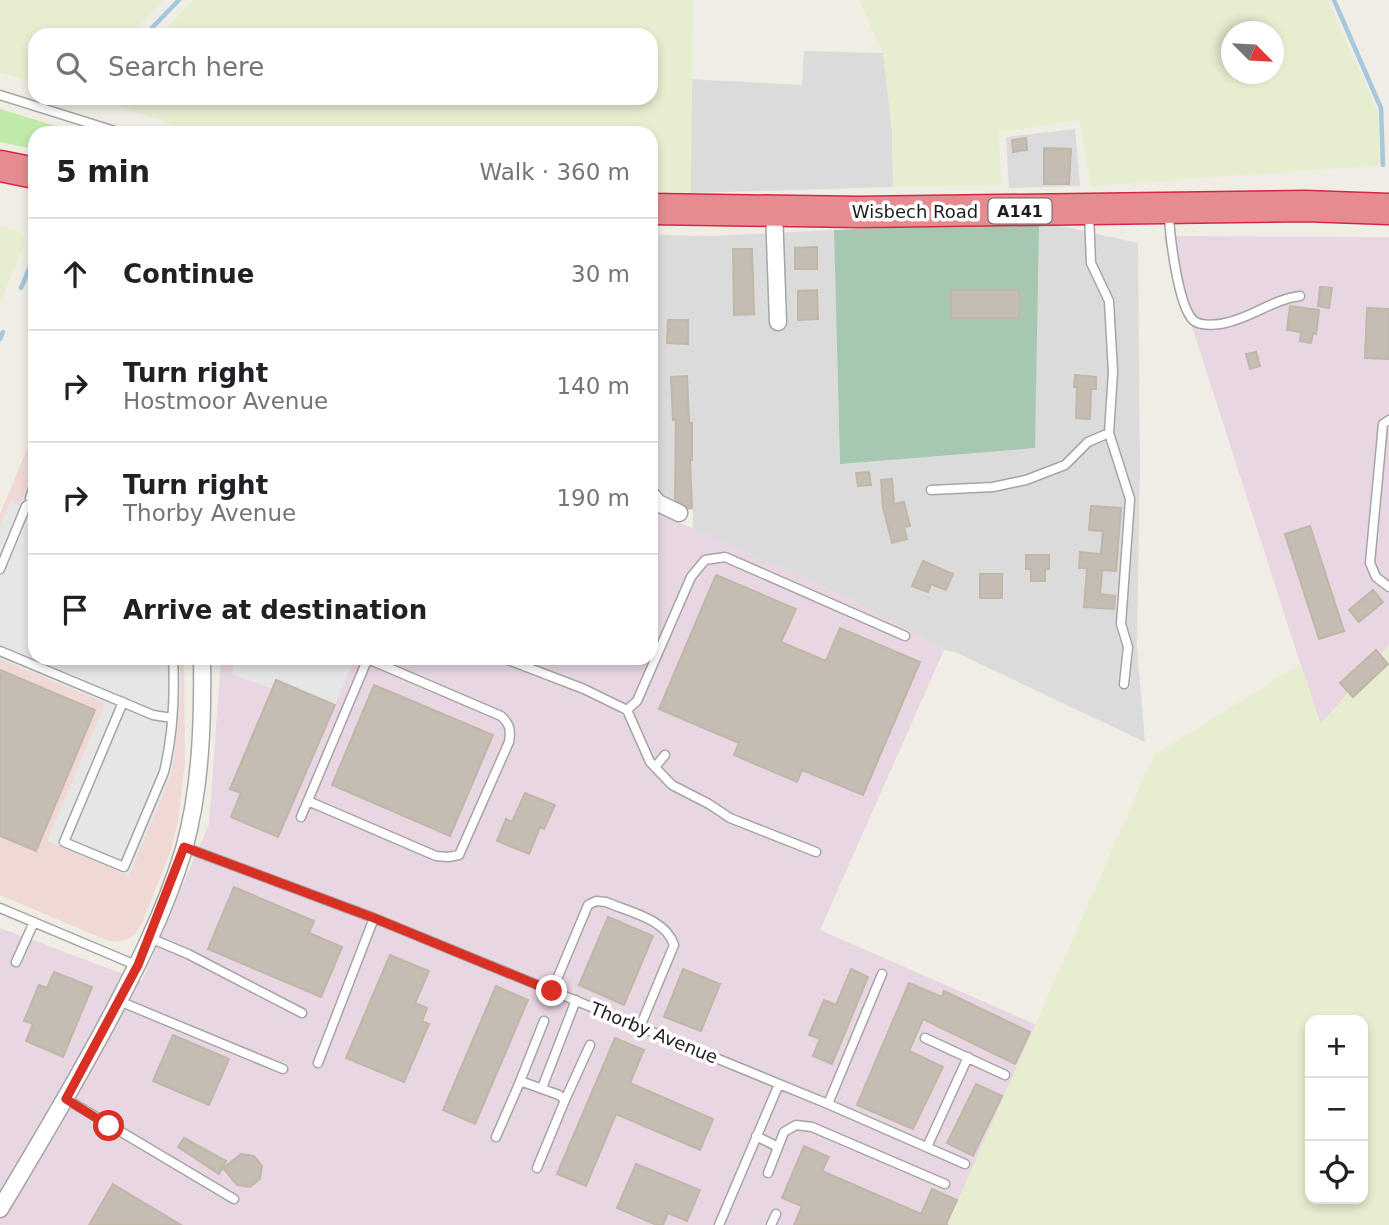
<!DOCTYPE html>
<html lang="en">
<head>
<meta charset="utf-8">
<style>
	:root { --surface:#fff; --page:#f6f6f6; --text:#202124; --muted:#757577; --line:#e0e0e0 }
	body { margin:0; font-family:"DejaVu Sans",sans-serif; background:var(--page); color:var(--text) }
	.controls { position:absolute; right:21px; bottom:21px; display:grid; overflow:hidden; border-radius:14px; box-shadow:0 4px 10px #0003 }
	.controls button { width:63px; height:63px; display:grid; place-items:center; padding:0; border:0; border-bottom:2px solid var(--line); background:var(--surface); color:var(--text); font:35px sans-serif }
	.compass { position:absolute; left:1221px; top:21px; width:63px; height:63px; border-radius:50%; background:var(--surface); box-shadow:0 4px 10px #0003; rotate:114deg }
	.stop { position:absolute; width:21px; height:21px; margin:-16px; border:5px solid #d93025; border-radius:50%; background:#fff }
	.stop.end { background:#d93025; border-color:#fff; box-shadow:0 2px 7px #0008 }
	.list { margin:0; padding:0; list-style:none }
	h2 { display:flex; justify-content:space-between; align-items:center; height:91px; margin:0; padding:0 28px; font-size:30px }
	h2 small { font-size:23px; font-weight:400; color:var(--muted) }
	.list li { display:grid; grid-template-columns:46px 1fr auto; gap:21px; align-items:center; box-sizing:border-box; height:112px; padding:0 28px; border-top:2px solid var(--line) }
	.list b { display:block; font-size:26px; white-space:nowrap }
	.list p { margin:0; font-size:23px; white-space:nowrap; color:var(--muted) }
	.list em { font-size:23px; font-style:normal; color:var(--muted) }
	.icon { flex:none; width:38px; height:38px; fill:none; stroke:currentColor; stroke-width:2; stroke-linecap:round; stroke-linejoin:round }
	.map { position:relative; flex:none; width:1389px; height:1225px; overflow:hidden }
	.search { position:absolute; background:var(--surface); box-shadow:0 4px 10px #0003; left:28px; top:28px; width:630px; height:77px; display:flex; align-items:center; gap:18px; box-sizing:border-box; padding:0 24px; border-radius:21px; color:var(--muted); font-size:26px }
	.panel { position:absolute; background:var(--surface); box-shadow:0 4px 10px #0003; left:28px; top:126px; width:630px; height:539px; border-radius:21px }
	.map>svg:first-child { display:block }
</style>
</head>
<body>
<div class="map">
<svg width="1389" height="1225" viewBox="0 0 1389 1225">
	<rect width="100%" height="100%" fill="#efede4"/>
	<path fill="#dcdbdb" d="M804 51 883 53 892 130 893 187 691 193 686 79 802 85Z
		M1075 129 1080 186 1009 188 1006 137Z
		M1039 221 1138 243 1140 467 1137 645 1145 742 955 652 944 650 844 596 693 529V510H675L657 496 651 317V235L713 236 834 230 840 464Z"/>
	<path fill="#f0d9d4" d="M35 430V658H184L185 762 178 821 171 850 142 923 135 934 128 939 117 942 106 940 0 895V514Z"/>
	<path fill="#e8d6e2" d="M1163 236 1389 237V645L1320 725Z
		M651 510 844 596 944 650 820 930 1039 1026 949 1225H0V928L142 981 209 824 221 658H651Z"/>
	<path fill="#e7eed0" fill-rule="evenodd" d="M0 0H164L129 35H35V83L0 72Z
		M193 0H693L691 193 651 192V133H195L100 98H651V35H160Z
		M859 0H1328L1382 122 1383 165 1091 186 1079 120 999 132 1001 185 893 187 892 130 883 53ZM1232 32H1274V74H1232Z
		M0 226 16 230 26 239 0 303Z
		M1389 645V1225H947L1154 755 1301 664 1321 725ZM1310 1020H1363V1199H1310Z"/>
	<path fill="#c0e9aa" d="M0 109 78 133H35V149L0 142Z"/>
	<path fill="#a6c8b0" d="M1039 221 1035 448 840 464 834 230Z"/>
	<path fill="#e6e6e6" d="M35 467V658H180L181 691 174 762 170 779 129 876 47 841 105 703 0 659V526L10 502 19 505Z
		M234 658H355L335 705 276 680 272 689 232 674Z"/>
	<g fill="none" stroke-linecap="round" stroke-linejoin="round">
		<path stroke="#a5c8dd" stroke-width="4.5" d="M1334 0 1381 108 1383 165
			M145 35 179 0
			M21 288 35 255
			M0 339 3 332"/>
	</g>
	<path fill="#c4bdb4" stroke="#c1b6a7" stroke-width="2" d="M1026 138 1027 150 1013 152 1012 140Z
		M1044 148 1071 149 1069 184H1044Z
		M817 247V269H795V248Z
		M733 249H752L754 314 734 315Z
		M1320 287 1332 288 1329 308 1318 306Z
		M817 290 818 319 798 320V291Z
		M951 290H1019V318H951Z
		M1290 306 1319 310 1316 334 1313 333 1311 343 1300 341 1301 332 1287 330Z
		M1367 308 1389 309V359L1365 358Z
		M668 320H688V344L667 343Z
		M1256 352 1260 366 1250 369 1246 354Z
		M1075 375 1096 377V389H1091L1090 419 1076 418 1077 387H1074Z
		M687 376 689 423H692V460H690L692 508H688L675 500 676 420H673L671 377Z
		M869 472 871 485 858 486 856 473Z
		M892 479 894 504 904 502 910 526 904 527 907 539 892 543 883 507 881 480Z
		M1091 506 1121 508 1116 571 1102 570 1100 594 1115 596 1114 609 1084 607 1087 568H1079L1080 552 1101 554 1103 531 1089 530Z
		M1310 526 1344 631 1319 639 1285 534Z
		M1026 555H1049V569H1045V581H1031V569H1026Z
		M923 561 953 574 946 590 931 584 928 592 912 586Z
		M980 574H1002V598H980Z
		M716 575 796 609 781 642 826 661 840 628 920 662 863 795 802 770 797 782 734 755 739 743 659 709Z
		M1373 590 1383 602 1359 622 1349 610Z
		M1376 650 1388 664 1353 697 1340 683Z
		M0 670 95 710 36 851 0 836Z
		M276 680 335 705 278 837 231 817 241 793 230 789Z
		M374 685 493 735 450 836 332 785Z
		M525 793 555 805 544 829 540 827 529 854 497 841 506 819 512 822Z
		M234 887 314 921 309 933 342 947 321 997 208 949Z
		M608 917 653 936 624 1005 579 985Z
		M390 955 429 971 415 1003 427 1008 422 1021 429 1024 404 1082 346 1058Z
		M683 969 720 984 701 1031 664 1017Z
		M851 969 868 977 832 1064 813 1056 820 1039 809 1035 824 1000 836 1005Z
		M54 972 92 987 63 1057 26 1041 33 1024 24 1021 39 985 47 988Z
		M909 983 942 997 944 991 1030 1032 1015 1064 923 1019 909 1051 943 1067 913 1129 857 1105Z
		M496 986 528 1000 475 1124 443 1110Z
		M173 1035 229 1059 209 1105 153 1081Z
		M615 1038 644 1050 630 1083 713 1119 700 1150 616 1114 586 1186 557 1174Z
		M976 1084 1002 1096 973 1156 947 1143Z
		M184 1138 226 1161 219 1174 178 1147Z
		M804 1146 829 1157 822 1171 921 1214 932 1189 957 1200 946 1224 948 1225H794L802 1206 782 1198Z
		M241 1154 254 1156 262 1166 260 1179 250 1187 237 1185 223 1168Z
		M636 1164 700 1190 687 1221 668 1213 663 1225H657L617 1208Z
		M113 1184 181 1225H89Z"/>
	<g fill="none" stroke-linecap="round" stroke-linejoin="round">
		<defs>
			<path id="lane" d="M0 95 121 133
				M1089 213 1091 263 1109 301 1113 372 1109 433 1130 499 1121 624 1128 647 1124 684
				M1169 215C1170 237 1178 305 1193 320 1200 327 1220 325 1229 322 1254 316 1274 299 1300 296
				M1389 420 1383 424 1370 563 1376 577 1389 587
				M35 482 30 498 35 504
				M931 490 993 487 1026 480 1065 465 1088 442 1109 433
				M0 569 26 506 32 502
				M0 651 153 715 172 718
				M503 658 584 689 627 710 650 762 672 785 709 804 730 818 816 852
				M123 702 64 842 124 867 164 772C173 735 175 696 173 658
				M627 710 637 701 691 577 705 560 725 557 905 636
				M655 767 665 755
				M308 801 436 856 448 857 459 855 509 742C511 730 510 724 501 716L368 659
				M301 817 368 658
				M184 847 374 918 828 1104 965 1164
				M0 908 138 966
				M150 938 188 954 302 1013
				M16 962 34 922
				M552 991 588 905 596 901 606 902C629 912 666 919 674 945L640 1027
				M119 1001 283 1069
				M925 1038 1005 1075
				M318 1063 374 918
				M519 1084 544 1021
				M542 1088 576 1000
				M66 1099 234 1199
				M565 1100 590 1045
				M828 1104 882 974
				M756 1136 778 1147
				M496 1137 519 1084 523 1082 559 1095 565 1100 537 1168
				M927 1147 968 1057
				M768 1173 784 1132 796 1125 812 1127 945 1184
				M719 1225 779 1084
				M771 1225 776 1214"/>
			<path id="street" d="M774 211 778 322
				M651 495 658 503 679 513
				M0 1209C36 1149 71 1090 104 1029 135 971 165 912 184 849 201 788 203 721 202 658"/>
			<path id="highway" d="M0 166 35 173
				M651 209 859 212 1305 206 1389 209"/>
		</defs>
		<use href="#lane" stroke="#a5a5a5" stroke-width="11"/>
		<use href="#street" stroke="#a5a5a5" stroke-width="19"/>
		<use href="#highway" stroke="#da2548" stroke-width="33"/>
		<use href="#lane" stroke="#fff" stroke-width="8"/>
		<use href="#street" stroke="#fff" stroke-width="16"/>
		<use href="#highway" stroke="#e68c90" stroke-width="30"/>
	</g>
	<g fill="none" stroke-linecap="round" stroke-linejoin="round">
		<path stroke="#d93025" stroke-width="9" d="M109 1126 66 1099 138 965 184 847 374 918 552 991"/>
	</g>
	<g text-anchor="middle" stroke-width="7" stroke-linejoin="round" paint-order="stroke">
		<rect fill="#fff" stroke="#626262" stroke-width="2" x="988.5" y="198.5" width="63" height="25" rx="5"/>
		<g font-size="16" font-weight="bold" fill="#1e1e1e">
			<text x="1020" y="217">A141</text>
		</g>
		<g font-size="18" fill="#1e1e1e" stroke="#fff">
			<text x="915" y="218">Wisbech Road</text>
			<text transform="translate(654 1033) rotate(22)" y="6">Thorby Avenue</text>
		</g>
	</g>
</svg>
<div class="controls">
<button>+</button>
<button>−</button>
<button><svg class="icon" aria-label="locate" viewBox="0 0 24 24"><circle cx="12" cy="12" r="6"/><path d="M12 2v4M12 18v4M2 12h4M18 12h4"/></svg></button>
</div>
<svg class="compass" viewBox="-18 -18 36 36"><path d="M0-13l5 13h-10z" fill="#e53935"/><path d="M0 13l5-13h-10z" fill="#757577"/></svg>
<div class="stop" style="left:109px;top:1126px"></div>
<div class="stop end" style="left:552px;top:991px"></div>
<div class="search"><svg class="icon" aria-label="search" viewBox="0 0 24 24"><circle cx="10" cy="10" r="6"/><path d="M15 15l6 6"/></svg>Search here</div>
<section class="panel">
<h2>5 min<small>Walk · 360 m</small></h2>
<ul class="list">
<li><svg class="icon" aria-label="ahead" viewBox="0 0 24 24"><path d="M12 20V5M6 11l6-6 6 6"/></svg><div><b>Continue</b></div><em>30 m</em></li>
<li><svg class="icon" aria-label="right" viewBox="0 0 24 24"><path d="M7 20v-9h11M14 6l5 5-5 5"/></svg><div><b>Turn right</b><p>Hostmoor Avenue</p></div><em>140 m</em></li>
<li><svg class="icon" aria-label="right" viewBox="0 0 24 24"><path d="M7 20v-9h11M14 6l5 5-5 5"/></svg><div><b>Turn right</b><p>Thorby Avenue</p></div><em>190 m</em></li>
<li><svg class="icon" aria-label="arrive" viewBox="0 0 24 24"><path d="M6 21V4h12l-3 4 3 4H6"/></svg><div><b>Arrive at destination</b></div></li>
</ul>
</section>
</div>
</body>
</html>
